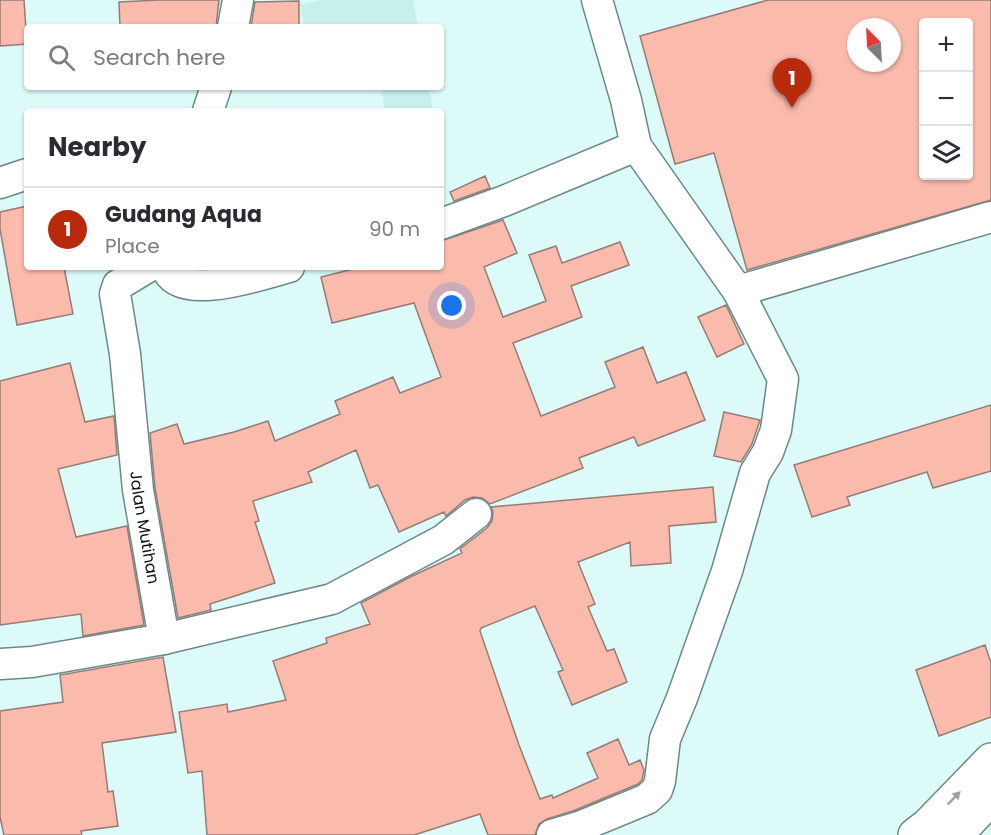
<!DOCTYPE html>
<html lang="en">
<head>
<meta charset="utf-8">
<style>
	:root { --surface:#fff; --page:#f2f2f3; --text:#2b2b33; --muted:#7c7c81; --line:#e1e1e2; --accent:#b72b0c }
	body { margin:0; font-family:Poppins,sans-serif; background:var(--page); color:var(--text) }
	.controls { position:absolute; right:18px; top:18px; display:grid; overflow:hidden; border-radius:6px; box-shadow:0 2px 4px #0004 }
	.controls button { width:54px; height:54px; display:grid; place-items:center; padding:0; border:0; border-bottom:2px solid var(--line); background:var(--surface); color:var(--text); font:30px sans-serif }
	.compass { position:absolute; left:847px; top:18px; width:54px; height:54px; border-radius:50%; background:var(--surface); box-shadow:0 2px 4px #0004; rotate:336deg }
	.you { position:absolute; left:452px; top:306px; width:21px; height:21px; margin:-15px; border:4px solid #fff; border-radius:50%; background:#1a73e8; box-shadow:0 0 0 9px #1a73e833 }
	.badge { display:grid; place-items:center; width:39px; height:39px; border-radius:50%; background:var(--accent); color:#fff; font-size:20px; font-weight:700 }
	.pin { position:absolute; translate:-50% -50px; filter:drop-shadow(0 2px 3px #0008) }
	.pin::after { content:''; position:absolute; top:32px; width:21px; height:18px; background:inherit; clip-path:polygon(0 0,100% 0,50% 100%) }
	.list { margin:0; padding:0; list-style:none }
	h2 { display:flex; justify-content:space-between; align-items:center; height:78px; margin:0; padding:0 24px; font-size:26px }
	h2 small { font-size:20px; font-weight:400; color:var(--muted) }
	.list li { display:grid; grid-template-columns:39px 1fr auto; gap:18px; align-items:center; box-sizing:border-box; height:84px; padding:0 24px; border-top:2px solid var(--line) }
	.list b { display:block; font-size:22px; white-space:nowrap }
	.list p { margin:0; font-size:20px; white-space:nowrap; color:var(--muted) }
	.list em { font-size:20px; font-style:normal; color:var(--muted) }
	.icon { flex:none; width:33px; height:33px; fill:none; stroke:currentColor; stroke-width:2; stroke-linecap:round; stroke-linejoin:round }
	.map { position:relative; flex:none; width:991px; height:835px; overflow:hidden }
	.search { position:absolute; background:var(--surface); box-shadow:0 2px 4px #0004; left:24px; top:24px; width:420px; height:66px; display:flex; align-items:center; gap:15px; box-sizing:border-box; padding:0 21px; border-radius:6px; color:var(--muted); font-size:22px }
	.panel { position:absolute; background:var(--surface); box-shadow:0 2px 4px #0004; left:24px; top:108px; width:420px; height:162px; border-radius:6px }
	.map>svg:first-child { display:block }
</style>
</head>
<body>
<div class="map">
<svg width="991" height="835" viewBox="0 0 991 835">
	<rect width="100%" height="100%" fill="#dcfbf8"/>
	<path fill="#c7f0ec" d="M321 0H413L418 27H304L300 4Z
		M381 87H429L433 111H385Z"/>
	<path fill="#fabbad" stroke="#957c76" stroke-width="1.5" fill-rule="evenodd" d="M0 0H24L27 44 0 46Z
		M158 0H219L216 27H120L119 2Z
		M768 0H991V200L747 270 714 153 675 164 640 36ZM924 22H969V176H924ZM856 27H892V63H856Z
		M299 1V27H251L255 2Z
		M485 176 490 188 454 201 450 192Z
		M27 206V267H64L73 314 17 325 0 229V212Z
		M503 220 517 253 484 267 503 317 546 301 529 255 556 246 562 263 620 242 629 265 571 286 582 317 513 343 541 416 615 387 605 362 643 347 657 383 686 372 705 420 638 446 634 437 579 458 583 468 490 504 482 498 473 497 465 500 446 516 444 512 399 532 378 485 370 488 356 450 308 472 312 482 253 501 259 521 255 522 275 583 210 604 211 610 178 618 155 488 150 433 177 424 184 444 234 432 268 421 275 441 340 414 335 401 393 377 400 393 441 377 414 303 332 323 321 277 361 267H441V241Z
		M726 305 744 344 717 357 698 317Z
		M70 363 85 422 114 416 117 455 58 469 76 537 127 526 144 625 83 636 81 614 0 625V381Z
		M991 405V471L933 488 927 472 847 497 850 505 812 517 794 465Z
		M724 412 760 420 752 444 741 462 714 456Z
		M713 487 716 522 669 526 671 563 631 566 630 542 578 562 595 604 588 607 607 651 614 649 627 682 572 705 558 672 563 670 535 606 481 628 480 631 519 745 540 799 552 795 553 798 598 778 587 753 618 739 629 765 640 760 644 770 642 780 638 784 573 811 547 819 539 824 535 835H488L480 814 414 835H207L202 771 188 773 179 712 227 704 228 712 286 700 273 661 327 643 326 638 370 624 361 603 410 577 462 553 460 549 487 528 492 521 493 512 491 507Z
		M985 645 991 663V717L939 736 916 670Z
		M163 657 176 732 102 743 108 792 113 791 118 826 81 831 82 835H4L0 817V711L63 702 60 675Z"/>
	<g fill="none" stroke-linecap="round" stroke-linejoin="round">
		<defs>
			<g id="street">
				<path d="M233 27 238 0"/>
				<path d="M208 111 216 87"/>
				<path d="M0 183 27 174"/>
				<path d="M441 224 504 201 636 146"/>
				<path id="s1" d="M148 267 118 285 115 294 125 354 138 490 164 639"/>
				<path d="M166 267C179 304 262 274 289 267"/>
				<path d="M738 291 991 217"/>
				<path d="M0 664 32 662 164 639 332 599 443 540 476 514"/>
				<path d="M552 835 579 827 647 799 657 790 660 781 665 739 682 698 727 571 755 473 768 452 776 430 783 379 738 291 636 146 626 100 597 0"/>
			</g>
			<path id="secondary" d="M915 835 928 825 991 760"/>
			<path id="highway" d="M956 835 991 798"/>
		</defs>
		<use href="#street" stroke="#6c8986" stroke-width="33"/>
		<use href="#secondary" stroke="#6c8986" stroke-width="36"/>
		<use href="#highway" stroke="#6c8986" stroke-width="36"/>
		<use href="#street" stroke="#fff" stroke-width="30"/>
		<use href="#secondary" stroke="#fff" stroke-width="33"/>
		<use href="#highway" stroke="#fff" stroke-width="33"/>
	</g>
	<defs><path id="oneway-solid" d="M-6-.8H1V-3.2L6.5 0L1 3.2V.8H-6Z" transform="scale(1.5)"/></defs>
	<use fill="#9ba09f" href="#oneway-solid" transform="translate(954 798) rotate(-46)"/>
	<g text-anchor="middle" stroke-width="4.5" stroke-linejoin="round" paint-order="stroke">
		<g font-size="16" fill="#061110" stroke="#dcfbf8">
			<text dy="6" stroke="none"><textPath href="#s1" startOffset="280">Jalan Mutihan</textPath></text>
		</g>
	</g>
</svg>
<div class="controls">
<button>+</button>
<button>−</button>
<button><svg class="icon" aria-label="layers" viewBox="0 0 24 24"><path d="M12 4l9 5-9 5-9-5zM3 14l9 5 9-5"/></svg></button>
</div>
<svg class="compass" viewBox="-18 -18 36 36"><path d="M0-13l5 13h-10z" fill="#e53935"/><path d="M0 13l5-13h-10z" fill="#7c7c81"/></svg>
<div class="you"></div>
<div class="pin badge" style="left:792px;top:108px">1</div>
<div class="search"><svg class="icon" aria-label="search" viewBox="0 0 24 24"><circle cx="10" cy="10" r="6"/><path d="M15 15l6 6"/></svg>Search here</div>
<section class="panel">
<h2>Nearby<small></small></h2>
<ul class="list">
<li><span class="badge">1</span><div><b>Gudang Aqua</b><p>Place</p></div><em>90 m</em></li>
</ul>
</section>
</div>
</body>
</html>
